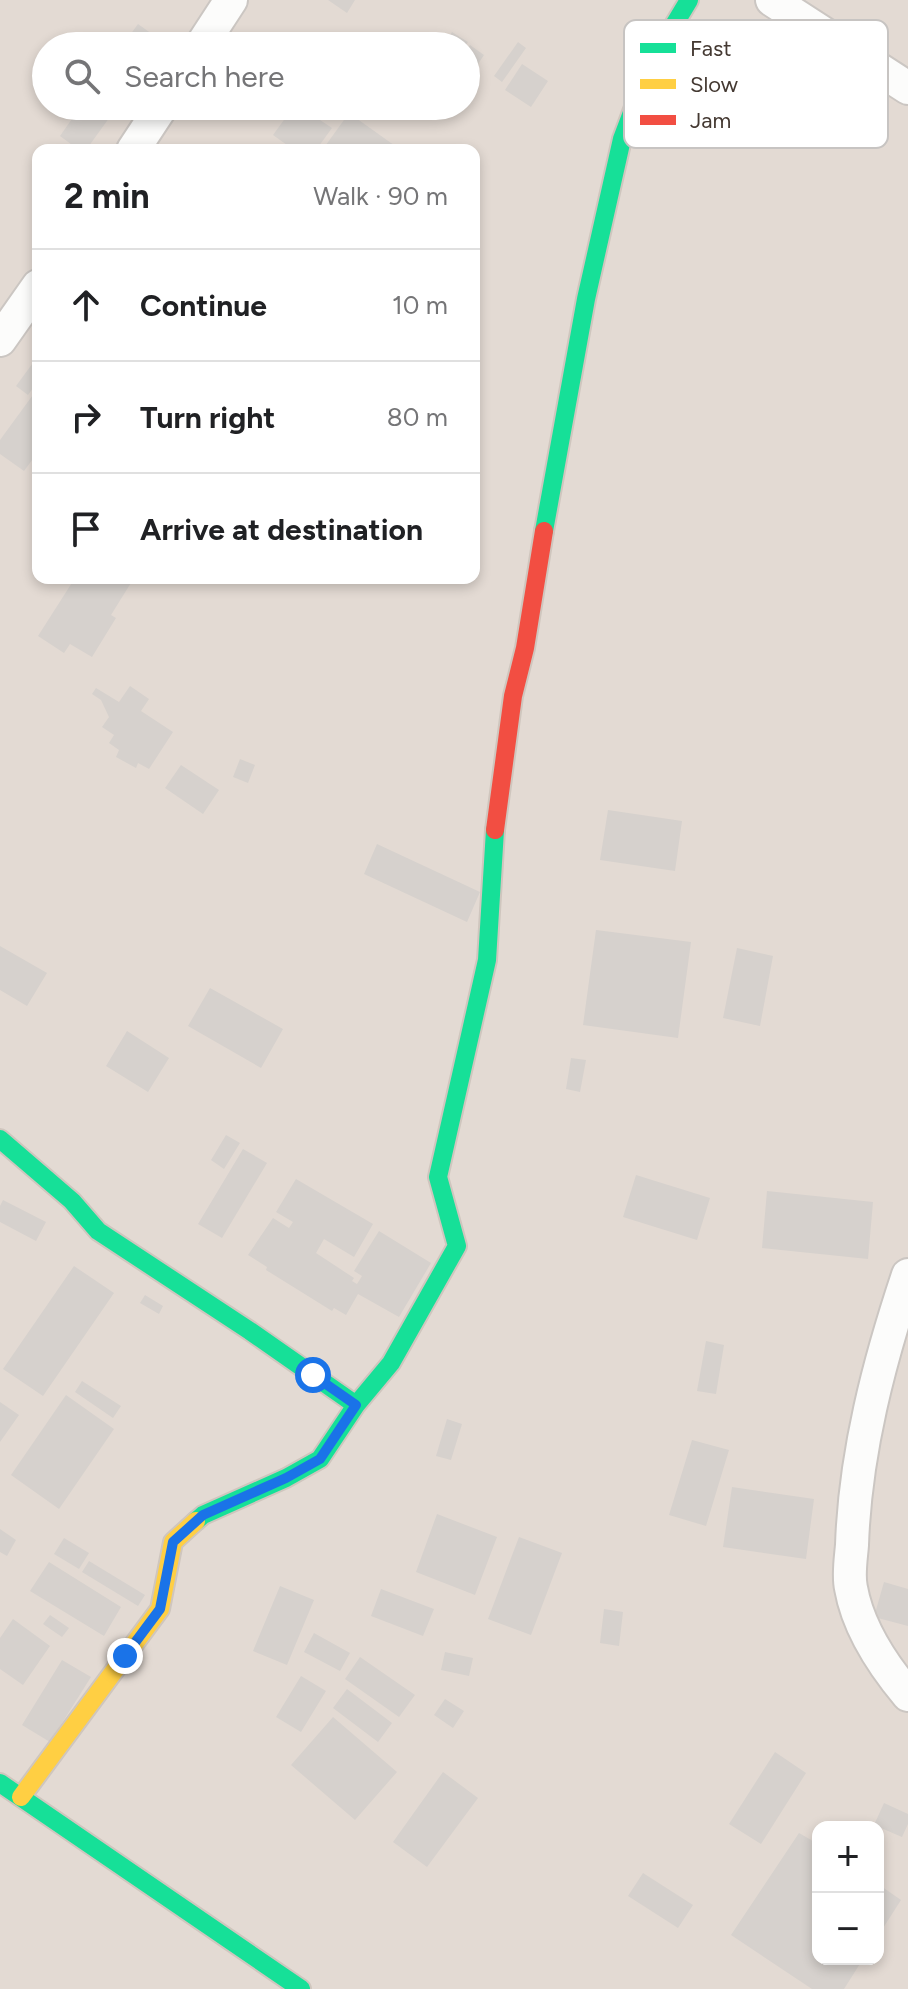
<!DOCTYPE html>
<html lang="en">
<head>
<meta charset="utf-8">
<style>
	:root { --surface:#fff; --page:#f6f6f6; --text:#202124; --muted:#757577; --line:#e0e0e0 }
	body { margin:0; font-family:Figtree,sans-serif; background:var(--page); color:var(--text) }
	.controls { position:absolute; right:24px; bottom:24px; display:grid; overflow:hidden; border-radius:16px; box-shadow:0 4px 12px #0003 }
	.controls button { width:72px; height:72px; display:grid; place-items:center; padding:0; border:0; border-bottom:2px solid var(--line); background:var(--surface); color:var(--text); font:40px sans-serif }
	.stop { position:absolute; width:24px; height:24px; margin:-18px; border:6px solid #1a73e8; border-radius:50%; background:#fff }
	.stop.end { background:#1a73e8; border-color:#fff; box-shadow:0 2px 8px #0008 }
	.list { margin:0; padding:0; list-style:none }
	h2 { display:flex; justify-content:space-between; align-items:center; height:104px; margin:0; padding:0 32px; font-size:34px }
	h2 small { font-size:26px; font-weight:400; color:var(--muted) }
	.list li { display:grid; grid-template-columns:52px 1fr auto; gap:24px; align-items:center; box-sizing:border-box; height:112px; padding:0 32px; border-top:2px solid var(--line) }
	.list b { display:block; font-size:30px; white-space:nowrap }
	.list em { font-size:26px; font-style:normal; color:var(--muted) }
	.icon { flex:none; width:44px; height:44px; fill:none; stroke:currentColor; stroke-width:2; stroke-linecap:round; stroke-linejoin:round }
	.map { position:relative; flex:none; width:908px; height:1989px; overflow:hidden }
	.search { position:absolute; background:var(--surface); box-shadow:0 4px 12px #0003; left:32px; top:32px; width:448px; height:88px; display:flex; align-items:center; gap:20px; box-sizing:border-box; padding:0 28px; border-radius:44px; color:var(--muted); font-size:30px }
	.panel { position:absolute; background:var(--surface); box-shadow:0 4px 12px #0003; left:32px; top:144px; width:448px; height:440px; border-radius:16px }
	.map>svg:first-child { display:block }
</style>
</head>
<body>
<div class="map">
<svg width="908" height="1989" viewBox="0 0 908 1989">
	<rect width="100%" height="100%" fill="#eeeae6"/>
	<path fill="#e3dad3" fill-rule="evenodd" d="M0 0H908V1989H0ZM46 46H466V106H46ZM38 150H474V578H38ZM818 1827H878V1959H818Z"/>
	<path fill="#d6d1cd" d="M328 0H355L347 13Z
		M138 24 159 39 154 46H122Z
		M452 32 468 42 465 46H451L446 42Z
		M518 42 526 48 502 82 494 76Z
		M470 45 484 55 476 67 466 61V51Z
		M522 64 548 81 531 107 505 90Z
		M81 106H101L112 114 86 150H79L60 136Z
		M294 106H325L317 118 332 128 316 150H294L273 135Z
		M349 113 398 148 397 150 323 149Z
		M38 356V381L28 395 16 386Z
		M38 388V452L24 471 0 454V440Z
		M75 578H134L111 615 116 618 92 657 70 644 64 653 38 636Z
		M130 686 149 699 141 711 173 732 149 769 138 763 136 768 116 757 119 750 109 743 114 735 102 727 109 717 101 700 92 694 96 688 119 702Z
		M240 759 255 765 248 783 233 777Z
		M181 765 219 790 203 814 165 788Z
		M608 810 682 821 675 871 600 860Z
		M377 844 480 892 467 922 364 874Z
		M596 930 691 942 678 1038 583 1025Z
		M0 946 47 973 27 1006 0 990Z
		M737 948 773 956 760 1026 723 1018Z
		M210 988 283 1029 261 1068 188 1026Z
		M127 1031 169 1058 148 1092 106 1066Z
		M571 1058 586 1060 580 1092 566 1089Z
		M226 1135 240 1143 224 1169 211 1160Z
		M243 1149 267 1163 222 1238 198 1224Z
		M636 1175 710 1198 697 1240 623 1217Z
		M296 1179 373 1224 354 1257 324 1239 316 1253 354 1278 352 1281 357 1284 362 1276 354 1271 379 1231 431 1263 399 1317 358 1294 346 1315 334 1308 332 1311 266 1270 267 1267 248 1255 273 1218 289 1228 293 1222 276 1212Z
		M767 1191 873 1202 868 1259 762 1248Z
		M3 1200 46 1222 36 1241 0 1222V1206Z
		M74 1266 114 1293 43 1396 3 1369Z
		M145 1295 163 1306 159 1314 140 1303Z
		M706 1341 724 1345 716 1394 697 1391Z
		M82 1381 121 1406 113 1418 75 1392Z
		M66 1395 114 1429 59 1509 11 1475Z
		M0 1402 19 1415 0 1442Z
		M447 1419 462 1424 451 1460 436 1456Z
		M692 1440 729 1450 706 1526 669 1515Z
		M732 1487 814 1499 806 1559 723 1547Z
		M437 1514 497 1537 475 1595 416 1572Z
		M0 1529 16 1540 7 1556 0 1552Z
		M519 1537 562 1553 531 1635 488 1619Z
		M64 1538 89 1553 79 1569 54 1554Z
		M89 1561 145 1595 138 1606 82 1572Z
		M49 1562 121 1607 104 1636 30 1591Z
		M884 1582 908 1589V1626L874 1617Z
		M280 1586 314 1600 287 1665 253 1651Z
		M381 1589 434 1609 423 1636 371 1616Z
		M604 1609 623 1612 619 1646 600 1643Z
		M50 1615 69 1628 62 1637 43 1624Z
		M13 1619 50 1646 23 1685 0 1669V1638Z
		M314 1633 350 1653 340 1671 304 1652Z
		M445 1652 473 1658 469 1676 441 1670Z
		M360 1657 415 1695 399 1717 345 1679Z
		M62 1660 91 1677 50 1742 22 1725Z
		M301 1676 326 1691 301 1732 276 1717Z
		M347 1689 392 1723 378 1742 333 1708Z
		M445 1699 464 1711 453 1728 434 1715Z
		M333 1717 397 1772 355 1820 291 1765Z
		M775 1752 806 1773 761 1844 729 1824Z
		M443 1772 478 1798 427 1867 393 1842Z
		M884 1803 908 1814V1824L902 1837 874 1825Z
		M799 1833 818 1844V1959H863L844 1989H812L731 1935Z
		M643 1873 693 1905 678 1928 628 1896Z
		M878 1884 901 1900 878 1936Z"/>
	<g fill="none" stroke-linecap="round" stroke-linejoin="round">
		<defs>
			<path id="street" d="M772 0 908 88
				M201 46 231 0
				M133 150 162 106
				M0 340 38 286
				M908 1275C879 1362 855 1453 852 1545 851 1558 848 1575 851 1588 858 1628 882 1664 908 1695"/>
			<path id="fast" d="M544 531 586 299 622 139 650 65 689 0
				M0 1139 72 1201 98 1231 250 1331 356 1405
				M196 1521 203 1515 286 1478 320 1459 356 1405 391 1363 457 1246 438 1177 487 960 495 830
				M0 1783 301 1989"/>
			<path id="slow" d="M21 1797 160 1609 173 1542 196 1521"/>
			<path id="jam" d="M495 830 513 696 525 648 544 531"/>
		</defs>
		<use href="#street" stroke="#cbc6c2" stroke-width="36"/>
		<use href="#fast" stroke="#cfc6be" stroke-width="22"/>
		<use href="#slow" stroke="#cfc6be" stroke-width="22"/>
		<use href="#jam" stroke="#cfc6be" stroke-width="22"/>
		<use href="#street" stroke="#fcfcfb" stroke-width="32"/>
		<use href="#fast" stroke="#16e098" stroke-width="18"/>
		<use href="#slow" stroke="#ffcf43" stroke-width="18"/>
		<use href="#jam" stroke="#f24e42" stroke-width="18"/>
	</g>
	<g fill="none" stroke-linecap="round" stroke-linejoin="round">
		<path stroke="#1a73e8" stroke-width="10" d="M125 1656 160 1609 173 1542 203 1515 286 1478 320 1459 356 1405 313 1375"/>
	</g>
	<rect x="624" y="20" width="264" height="128" rx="12" fill="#fff" stroke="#c7c4c2" stroke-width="2"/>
	<rect x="640" y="43" width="36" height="10" fill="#16e098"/>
	<rect x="640" y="79" width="36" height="10" fill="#ffcf43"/>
	<rect x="640" y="115" width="36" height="10" fill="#f24e42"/>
	<g font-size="22" fill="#443932">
		<text x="690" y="56">Fast</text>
		<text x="690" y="92">Slow</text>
		<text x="690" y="128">Jam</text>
	</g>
</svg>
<div class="controls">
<button>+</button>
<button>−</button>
</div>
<div class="stop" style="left:313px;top:1375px"></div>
<div class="stop end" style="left:125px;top:1656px"></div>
<div class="search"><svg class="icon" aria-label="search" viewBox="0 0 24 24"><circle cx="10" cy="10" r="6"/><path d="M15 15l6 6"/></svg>Search here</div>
<section class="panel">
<h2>2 min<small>Walk · 90 m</small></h2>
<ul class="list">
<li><svg class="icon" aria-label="ahead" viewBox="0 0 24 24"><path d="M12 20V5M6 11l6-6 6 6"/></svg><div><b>Continue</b></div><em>10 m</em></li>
<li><svg class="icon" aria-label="right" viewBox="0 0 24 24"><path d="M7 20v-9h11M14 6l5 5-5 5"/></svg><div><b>Turn right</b></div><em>80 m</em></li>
<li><svg class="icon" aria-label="arrive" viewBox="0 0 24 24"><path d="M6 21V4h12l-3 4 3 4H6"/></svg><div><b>Arrive at destination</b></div></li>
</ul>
</section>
</div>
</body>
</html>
